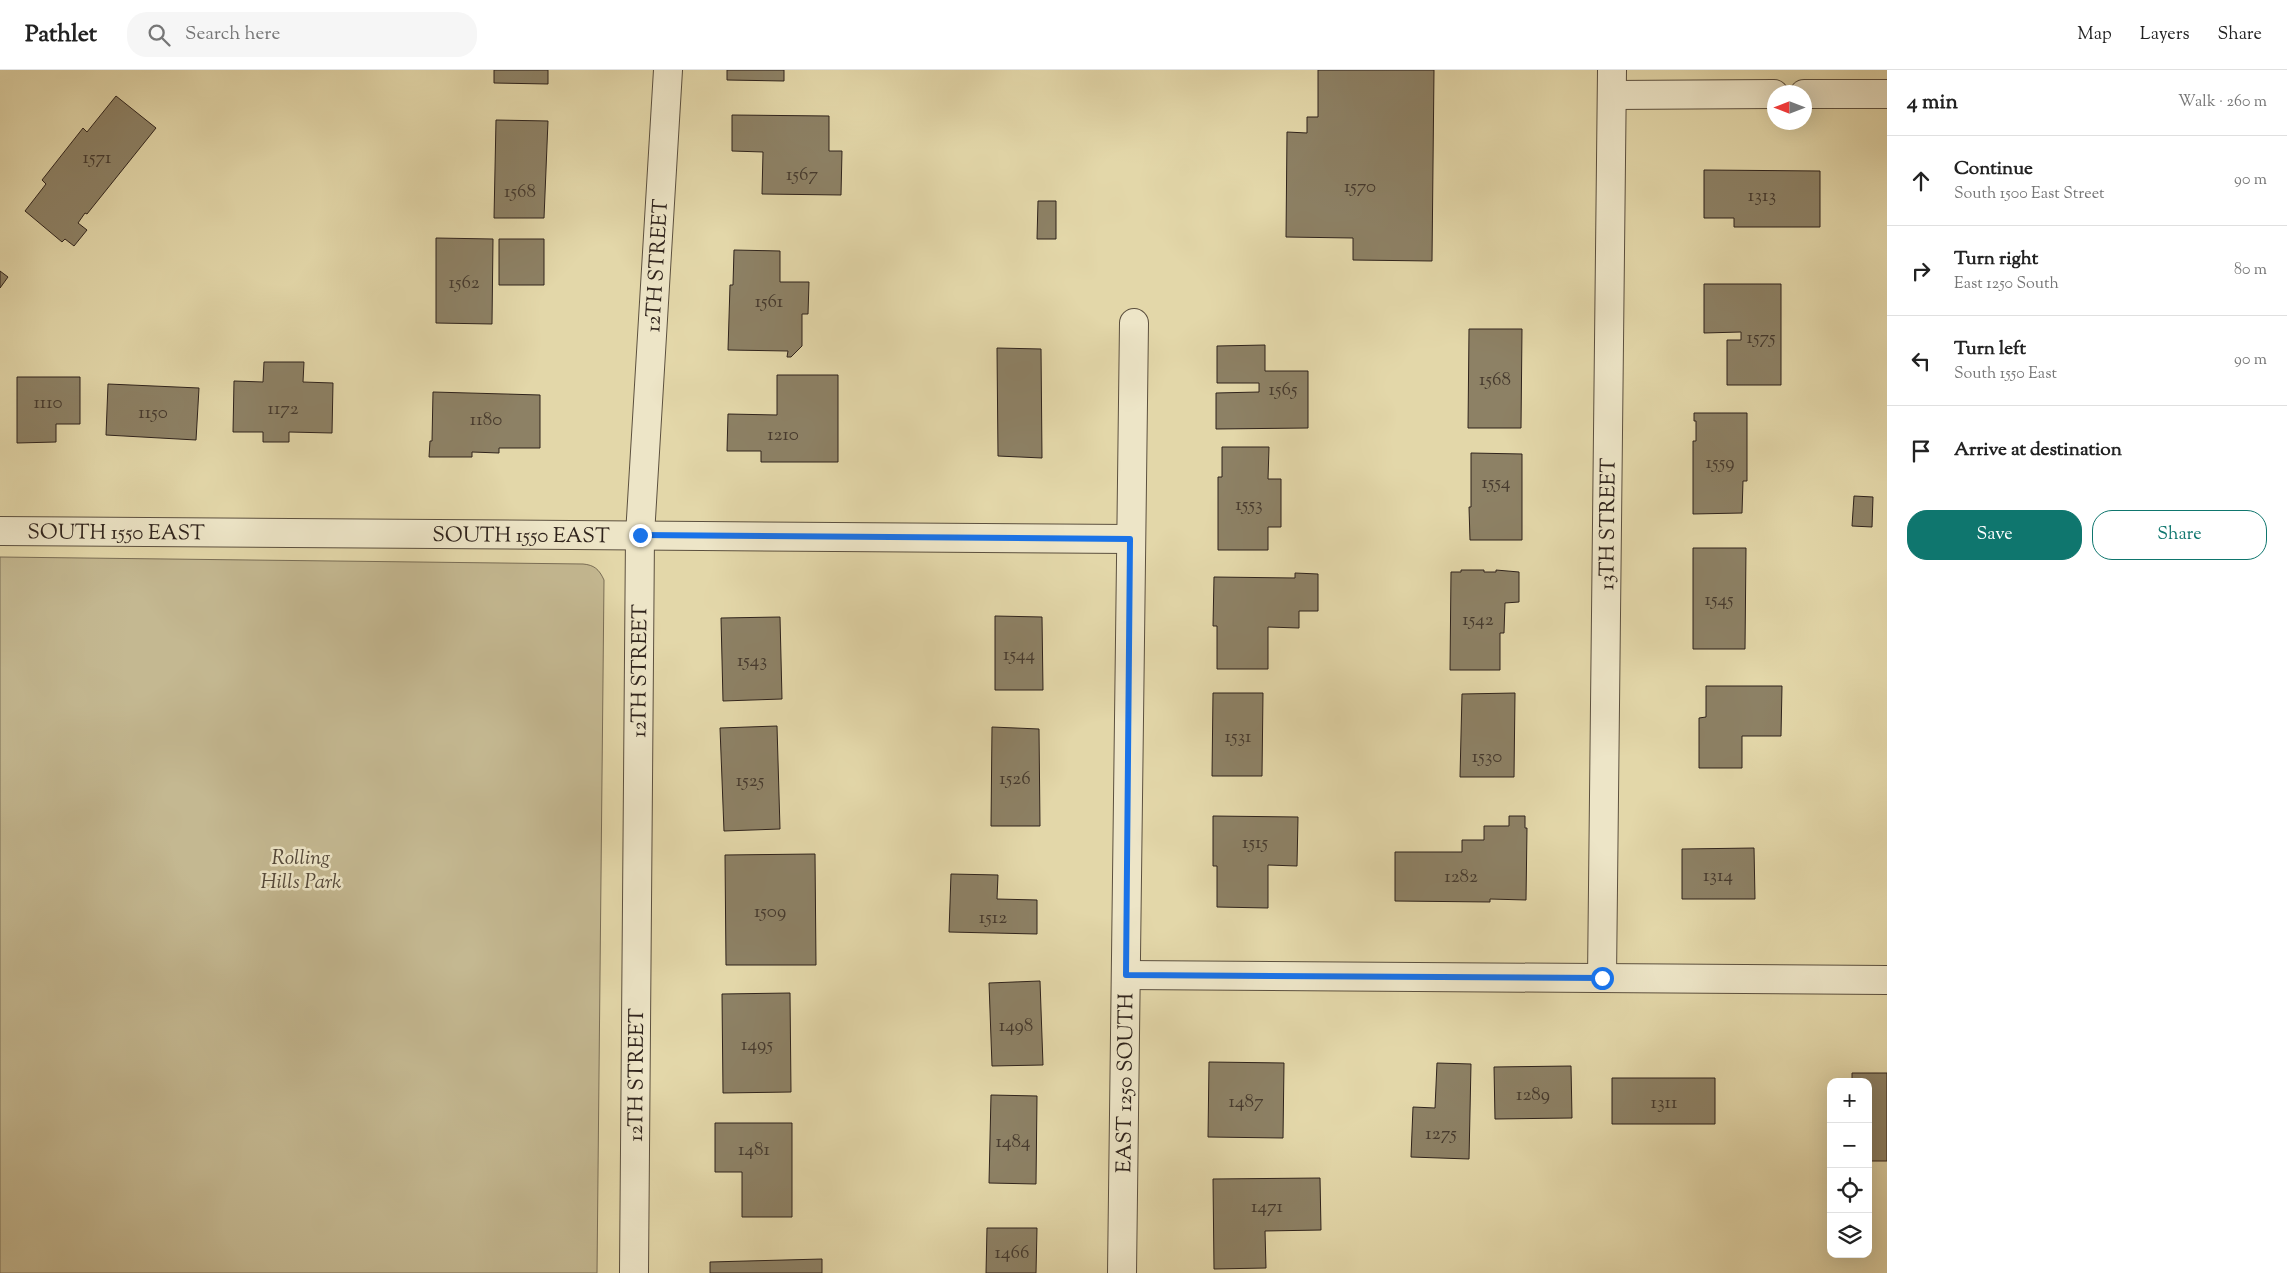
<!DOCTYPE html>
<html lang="en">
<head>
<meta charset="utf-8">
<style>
	:root { --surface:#fff; --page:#f6f6f6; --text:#222; --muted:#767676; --line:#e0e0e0; --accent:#0f766e }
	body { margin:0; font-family:"Sorts Mill Goudy",serif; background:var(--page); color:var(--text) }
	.controls { position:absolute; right:15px; bottom:15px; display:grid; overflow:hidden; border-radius:10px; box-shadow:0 5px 20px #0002 }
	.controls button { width:45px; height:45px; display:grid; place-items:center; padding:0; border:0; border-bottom:1px solid var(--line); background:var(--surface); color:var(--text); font:25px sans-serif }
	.compass { position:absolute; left:1767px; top:15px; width:45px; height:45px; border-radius:50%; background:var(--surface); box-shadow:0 5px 20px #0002; rotate:270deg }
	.stop { position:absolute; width:15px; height:15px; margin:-11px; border:4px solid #1a73e8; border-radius:50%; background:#fff }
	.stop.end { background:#1a73e8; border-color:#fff; box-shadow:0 1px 5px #0008 }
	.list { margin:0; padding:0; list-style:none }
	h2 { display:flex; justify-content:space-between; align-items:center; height:65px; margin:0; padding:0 20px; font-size:21px }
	h2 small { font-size:16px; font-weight:400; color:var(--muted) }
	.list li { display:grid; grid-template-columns:32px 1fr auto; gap:15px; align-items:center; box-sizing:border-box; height:90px; padding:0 20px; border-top:1px solid var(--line) }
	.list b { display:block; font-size:19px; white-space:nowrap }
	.list p { margin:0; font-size:16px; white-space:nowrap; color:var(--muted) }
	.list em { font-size:16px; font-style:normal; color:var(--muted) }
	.actions { display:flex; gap:10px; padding:15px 20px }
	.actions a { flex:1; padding:11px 0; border:1px solid var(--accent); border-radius:20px; text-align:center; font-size:18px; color:var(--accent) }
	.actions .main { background:var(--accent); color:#fff }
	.icon { flex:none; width:28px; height:28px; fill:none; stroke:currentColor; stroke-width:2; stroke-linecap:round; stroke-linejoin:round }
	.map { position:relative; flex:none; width:1887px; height:1203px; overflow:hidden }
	header { display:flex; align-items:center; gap:30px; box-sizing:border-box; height:70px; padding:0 25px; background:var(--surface); border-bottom:1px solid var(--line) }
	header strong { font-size:24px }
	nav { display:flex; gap:28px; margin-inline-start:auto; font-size:18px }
	.search { width:350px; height:45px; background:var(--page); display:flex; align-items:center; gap:12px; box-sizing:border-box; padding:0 18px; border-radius:20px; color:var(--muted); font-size:19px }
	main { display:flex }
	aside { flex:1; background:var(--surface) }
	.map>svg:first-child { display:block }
</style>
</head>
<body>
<header>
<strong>Pathlet</strong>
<div class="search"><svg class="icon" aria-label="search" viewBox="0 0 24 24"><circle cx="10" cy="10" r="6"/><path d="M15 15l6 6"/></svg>Search here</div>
<nav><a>Map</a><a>Layers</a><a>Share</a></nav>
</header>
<main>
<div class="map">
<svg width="1887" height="1203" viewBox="0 0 1887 1203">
	<rect width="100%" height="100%" fill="#e3d7a9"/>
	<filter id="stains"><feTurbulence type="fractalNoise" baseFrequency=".004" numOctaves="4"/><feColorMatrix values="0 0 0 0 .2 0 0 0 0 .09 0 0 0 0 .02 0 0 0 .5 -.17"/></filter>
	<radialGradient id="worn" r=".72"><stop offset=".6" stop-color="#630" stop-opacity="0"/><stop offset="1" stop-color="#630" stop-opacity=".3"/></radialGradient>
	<path fill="#c4b891" stroke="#7a6e56" d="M0 487 583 494C594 495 599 499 604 510L597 1203H0Z"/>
	<path fill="#8d8165" stroke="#2f231c" d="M494 0H548V14L494 13Z
		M727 0H784V11L727 10Z
		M1318 0H1434L1432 191 1353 190V168L1286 167 1287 62 1307 63V47H1318Z
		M116 26 156 58 87 144 85 143 78 153 87 160 74 176 65 169 62 172 25 141 46 114 42 110 83 58 87 62Z
		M732 45 829 46V81H842L841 125 762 124 763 82 732 81Z
		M496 50 548 51 544 148H494Z
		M1704 100 1820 101V157H1734V148H1704Z
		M1038 131H1056V169H1037Z
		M436 168 493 169 492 254 436 253Z
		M499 169H544V215H499Z
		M734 180 780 181V212H809L808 244H802V276L791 287H787L788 281 728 280 730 215H733Z
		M0 201 8 207 0 218Z
		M1704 214H1781V315H1727V270H1741V262L1704 263Z
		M1469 259H1522L1521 358H1468Z
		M1265 275V301H1308V358L1216 359V323L1259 322V313H1217V276Z
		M997 278 1041 279 1042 388 998 386Z
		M264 292H304L303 312 333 313 332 363 289 362V372H263V362H233L234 311 263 312Z
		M777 305H838V392H761V381H727L728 344 777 345Z
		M17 307H80V354H56V372L17 373Z
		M108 314 199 318 196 370 106 365Z
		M433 322 540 325V378H499V383L472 382V387H429L430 371H432Z
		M1694 343H1747V411H1743L1742 443 1693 444V371H1696V351H1694Z
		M1222 377H1269L1268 409H1281V457H1268V480H1218V407H1222Z
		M1471 383 1522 384V470H1470L1469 437H1471Z
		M1854 426 1873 427 1872 457 1852 456Z
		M1693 478H1746L1745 579H1693Z
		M1461 500H1484V502H1496V500L1519 502V532L1505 533 1504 563H1500V600H1450L1451 502H1461Z
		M1295 503 1318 504V541H1299V558L1268 557V599H1217V556H1213L1214 507 1295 508Z
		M995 546 1042 547 1043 620H995Z
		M780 547 782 629 723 631 721 548Z
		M1706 616H1782L1781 666H1742V698H1699V648L1706 647Z
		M1213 623H1263L1262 706H1212Z
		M1515 623 1514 707H1460L1462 624Z
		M777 656 780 759 724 761 720 658Z
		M992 657 1039 659 1040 756H991Z
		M1213 746 1298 747 1297 796 1268 795V838L1217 837V796H1213Z
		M1509 746H1525V758H1527L1526 830 1490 829V832L1395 831V782H1462V770H1484V756H1509Z
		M1754 778 1755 829H1682V779Z
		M815 784 816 895H726L725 785Z
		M951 804 998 805 997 829 1037 830V864L949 862Z
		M1040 911 1043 995 992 996 989 913Z
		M790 923 791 1022 723 1023 722 924Z
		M1209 992 1284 993 1283 1068 1208 1067Z
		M1437 993 1471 994 1469 1089 1411 1087 1413 1037 1435 1038Z
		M1571 996 1572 1048 1495 1049 1494 997Z
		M1852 1003H1887V1091H1868V1012H1852Z
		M1612 1008H1715V1054H1612Z
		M991 1025 1037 1026 1036 1114 989 1113Z
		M715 1053H792V1147H742V1102H715Z
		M1320 1108 1321 1160 1265 1161 1266 1198 1214 1199 1213 1109Z
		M987 1158H1037L1036 1203H986Z
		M822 1189V1203H710V1192Z"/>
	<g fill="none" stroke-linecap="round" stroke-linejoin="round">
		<defs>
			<g id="minor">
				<path d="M1804 24H1887"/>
				<path d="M1612 25 1774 24"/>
				<path id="s1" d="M0 461 1130 469"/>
				<path d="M1126 905 1887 910"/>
				<path id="s2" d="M1602 908 1612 0"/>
				<path id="s3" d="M634 1203 640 465 668 0"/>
				<path id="s4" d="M1122 1203 1134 253"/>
			</g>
		</defs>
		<use href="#minor" stroke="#5c503f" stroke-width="30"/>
		<use href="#minor" stroke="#ede5c7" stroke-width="28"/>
	</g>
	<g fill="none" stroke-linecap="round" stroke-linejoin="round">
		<path stroke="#1a73e8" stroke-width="6" d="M640 465 1130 469 1126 905 1602 908"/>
	</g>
	<g text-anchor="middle" stroke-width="5" stroke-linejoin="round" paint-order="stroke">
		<g font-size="19" fill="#463a2e">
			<text x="97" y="93">1571</text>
			<text x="802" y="110">1567</text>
			<text x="1360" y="122">1570</text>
			<text x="520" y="127">1568</text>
			<text x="1762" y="131">1313</text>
			<text x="464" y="218">1562</text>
			<text x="769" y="237">1561</text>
			<text x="1761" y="273">1575</text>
			<text x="1495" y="315">1568</text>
			<text x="1283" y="325">1565</text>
			<text x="48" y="338">1110</text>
			<text x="283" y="344">1172</text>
			<text x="153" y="348">1150</text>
			<text x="486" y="355">1180</text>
			<text x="783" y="370">1210</text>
			<text x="1720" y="398">1559</text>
			<text x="1496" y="418">1554</text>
			<text x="1249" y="440">1553</text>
			<text x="1719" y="535">1545</text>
			<text x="1478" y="555">1542</text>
			<text x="1019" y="590">1544</text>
			<text x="752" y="596">1543</text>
			<text x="1238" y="672">1531</text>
			<text x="1487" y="692">1530</text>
			<text x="1015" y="714">1526</text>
			<text x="750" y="716">1525</text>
			<text x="1255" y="778">1515</text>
			<text x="1718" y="811">1314</text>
			<text x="1461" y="812">1282</text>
			<text x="770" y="847">1509</text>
			<text x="993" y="853">1512</text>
			<text x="1016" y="961">1498</text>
			<text x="757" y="980">1495</text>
			<text x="1533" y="1030">1289</text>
			<text x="1246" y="1037">1487</text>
			<text x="1664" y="1038">1311</text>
			<text x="1441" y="1069">1275</text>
			<text x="1013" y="1077">1484</text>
			<text x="754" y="1085">1481</text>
			<text x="1267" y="1142">1471</text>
			<text x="1012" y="1188">1466</text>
		</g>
		<g font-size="21" fill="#2f231c" stroke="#ede5c7">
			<text dy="7" stroke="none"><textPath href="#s3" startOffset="1008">12TH STREET</textPath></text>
			<text dy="7" stroke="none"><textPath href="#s2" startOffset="454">13TH STREET</textPath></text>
			<text dy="7" stroke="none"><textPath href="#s1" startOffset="116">SOUTH 1550 EAST</textPath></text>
			<text dy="7" stroke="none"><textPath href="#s1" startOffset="521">SOUTH 1550 EAST</textPath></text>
			<text dy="7" stroke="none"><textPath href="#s3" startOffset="602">12TH STREET</textPath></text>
			<text dy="7" stroke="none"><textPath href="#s3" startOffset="198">12TH STREET</textPath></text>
			<text dy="7" stroke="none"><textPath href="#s4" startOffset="190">EAST 1250 SOUTH</textPath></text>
		</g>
		<g font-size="21" font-style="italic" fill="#544839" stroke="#ede5c7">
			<text x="301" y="794">Rolling<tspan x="301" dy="24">Hills Park</tspan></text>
		</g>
	</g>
	<rect width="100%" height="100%" filter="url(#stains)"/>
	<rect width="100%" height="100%" fill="url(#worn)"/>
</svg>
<div class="controls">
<button>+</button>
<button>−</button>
<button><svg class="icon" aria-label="locate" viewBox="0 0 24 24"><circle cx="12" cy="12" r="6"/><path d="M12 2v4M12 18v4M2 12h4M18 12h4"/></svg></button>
<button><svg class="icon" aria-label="layers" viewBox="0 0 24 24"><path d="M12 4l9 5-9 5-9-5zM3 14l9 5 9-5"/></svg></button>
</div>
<svg class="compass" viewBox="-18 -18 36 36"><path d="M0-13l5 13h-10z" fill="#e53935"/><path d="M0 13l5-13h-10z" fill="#767676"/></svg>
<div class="stop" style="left:1602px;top:908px"></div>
<div class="stop end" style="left:640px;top:465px"></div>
</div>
<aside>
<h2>4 min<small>Walk · 260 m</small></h2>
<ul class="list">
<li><svg class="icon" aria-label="ahead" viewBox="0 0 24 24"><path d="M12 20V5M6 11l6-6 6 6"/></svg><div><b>Continue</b><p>South 1500 East Street</p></div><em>90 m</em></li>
<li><svg class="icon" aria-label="right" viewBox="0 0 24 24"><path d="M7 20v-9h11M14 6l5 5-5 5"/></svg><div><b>Turn right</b><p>East 1250 South</p></div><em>80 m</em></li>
<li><svg class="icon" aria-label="left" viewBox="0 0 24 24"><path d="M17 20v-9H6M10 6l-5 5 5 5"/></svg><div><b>Turn left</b><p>South 1550 East</p></div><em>90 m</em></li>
<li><svg class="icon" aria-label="arrive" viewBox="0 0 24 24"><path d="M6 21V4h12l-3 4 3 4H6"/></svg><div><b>Arrive at destination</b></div></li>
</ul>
<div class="actions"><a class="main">Save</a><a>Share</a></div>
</aside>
</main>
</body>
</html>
